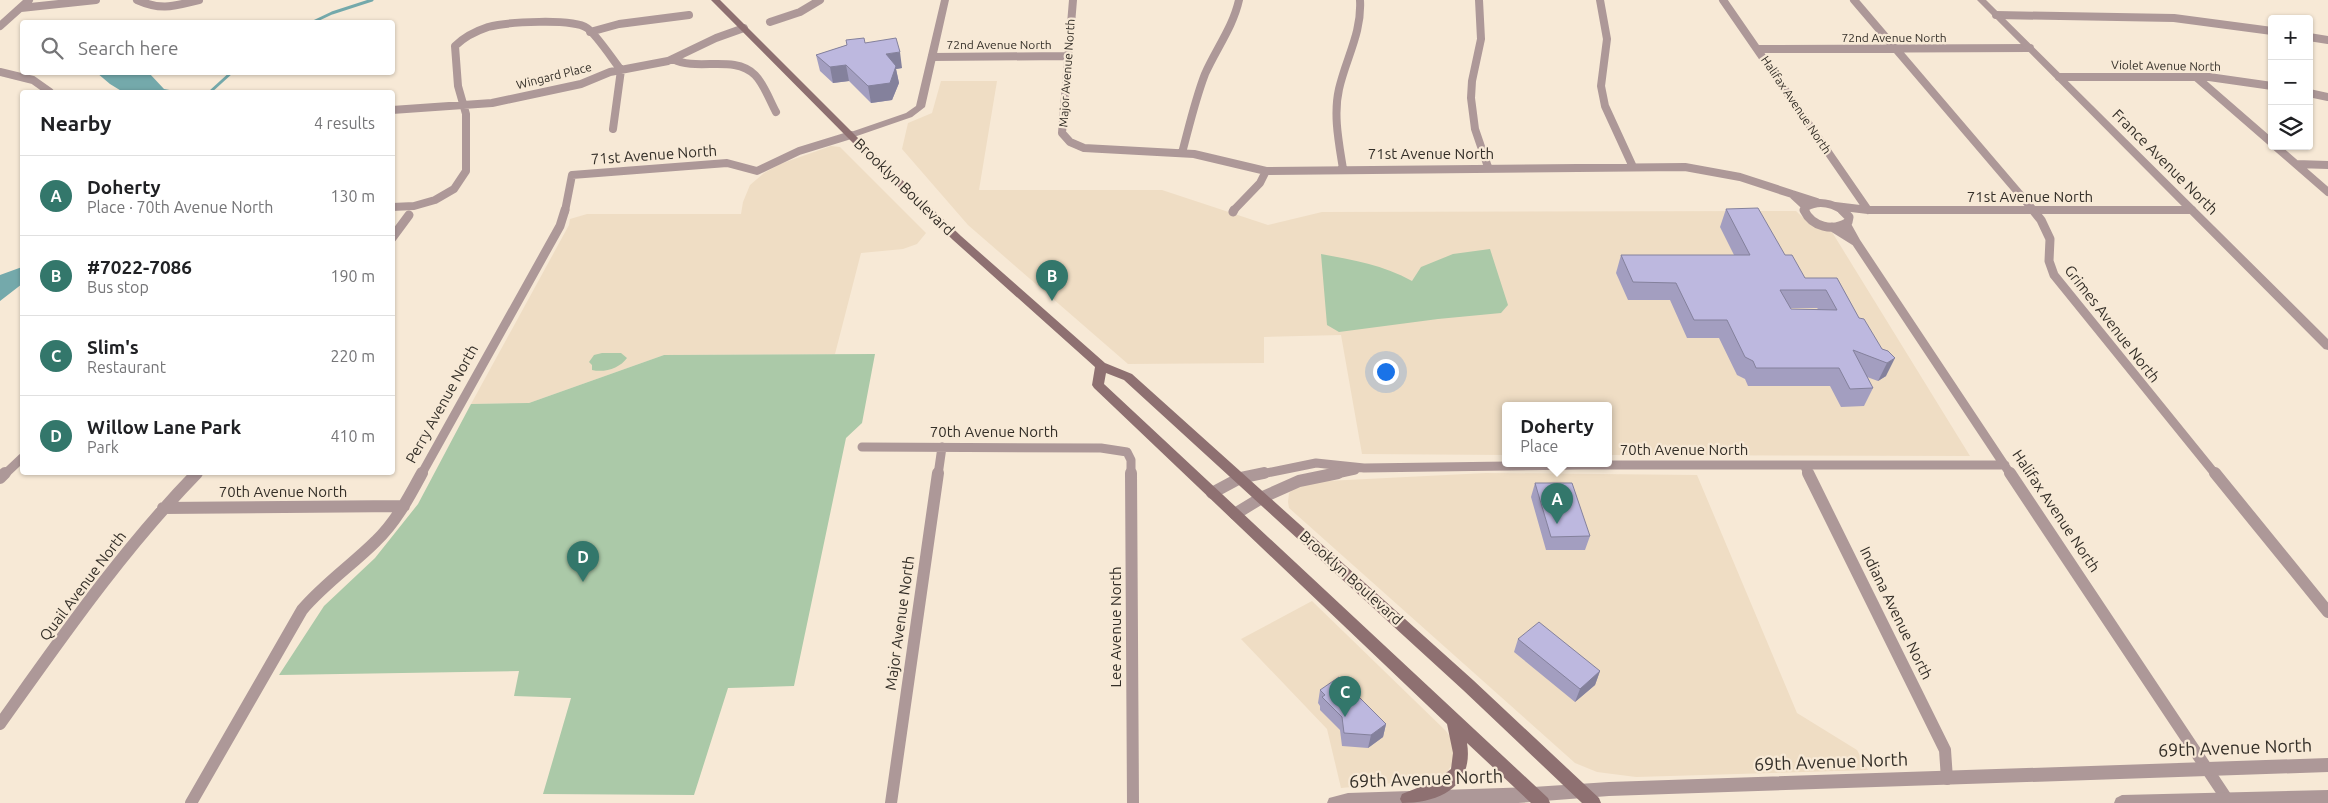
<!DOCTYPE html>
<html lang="en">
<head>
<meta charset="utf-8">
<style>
	:root { --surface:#fff; --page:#f2f2f2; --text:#202124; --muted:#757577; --line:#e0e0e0; --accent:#33776b }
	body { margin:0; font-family:Ubuntu,sans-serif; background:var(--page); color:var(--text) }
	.controls { position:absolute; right:15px; top:15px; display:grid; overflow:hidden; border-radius:5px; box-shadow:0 1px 4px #0004 }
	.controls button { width:45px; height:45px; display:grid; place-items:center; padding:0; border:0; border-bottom:1px solid var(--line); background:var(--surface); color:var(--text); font:25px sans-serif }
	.you { position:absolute; left:1385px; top:371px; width:18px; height:18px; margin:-12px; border:4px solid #fff; border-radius:50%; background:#1a73e8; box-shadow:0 0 0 8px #1a73e833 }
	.badge { display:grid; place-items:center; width:32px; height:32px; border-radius:50%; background:var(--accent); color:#fff; font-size:16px; font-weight:700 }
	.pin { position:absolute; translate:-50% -41px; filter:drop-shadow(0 1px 2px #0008) }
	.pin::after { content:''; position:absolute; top:26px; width:18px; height:15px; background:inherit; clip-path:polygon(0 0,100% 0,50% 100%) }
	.popup { position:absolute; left:1502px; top:402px; width:110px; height:65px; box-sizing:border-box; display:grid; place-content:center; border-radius:5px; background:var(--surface); filter:drop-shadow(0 1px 4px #0005); font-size:16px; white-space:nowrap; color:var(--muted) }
	.popup b { font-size:19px; color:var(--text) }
	.popup::after { content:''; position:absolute; left:50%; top:100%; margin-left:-10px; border:10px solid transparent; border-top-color:var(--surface) }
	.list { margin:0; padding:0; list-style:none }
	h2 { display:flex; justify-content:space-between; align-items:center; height:65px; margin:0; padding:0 20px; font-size:21px }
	h2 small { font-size:16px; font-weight:400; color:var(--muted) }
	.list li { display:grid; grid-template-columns:32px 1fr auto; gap:15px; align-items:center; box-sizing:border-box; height:80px; padding:0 20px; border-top:1px solid var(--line) }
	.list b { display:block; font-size:19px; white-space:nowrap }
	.list p { margin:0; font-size:16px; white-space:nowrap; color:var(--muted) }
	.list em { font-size:16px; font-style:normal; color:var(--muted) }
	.icon { flex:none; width:28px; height:28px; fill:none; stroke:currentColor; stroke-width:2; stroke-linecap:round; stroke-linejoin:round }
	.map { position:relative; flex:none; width:2328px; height:803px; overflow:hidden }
	.search { position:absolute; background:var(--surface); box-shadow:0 1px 4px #0004; left:20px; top:20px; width:375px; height:55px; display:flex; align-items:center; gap:12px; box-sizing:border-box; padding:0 18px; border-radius:5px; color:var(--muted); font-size:19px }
	.panel { position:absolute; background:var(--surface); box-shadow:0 1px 4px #0004; left:20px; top:90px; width:375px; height:385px; border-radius:5px }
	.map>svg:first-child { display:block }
</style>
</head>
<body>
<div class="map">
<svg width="2328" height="803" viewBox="0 0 2328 803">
	<rect width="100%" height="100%" fill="#f7e9d6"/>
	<path fill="#efddc4" d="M941 81H997L979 190H1162L1268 225 1322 212 1796 211 1810 224 1832 232 1970 456 1608 455V405H1506V455L1362 454 1341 335 1264 337V363L1128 364 968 225 902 149 908 123 932 113Z
		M831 146 840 147 926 233 917 244 903 249 861 253 835 354 664 355 529 403 471 404 569 225 570 219 587 214H741L743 202 750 185 764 173 780 164Z
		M1486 473 1697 475 1797 713 1857 750 1868 770 1636 777 1597 772 1575 763 1289 508 1288 502 1289 493 1295 487 1307 482Z
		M1312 601 1446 731 1454 742 1456 759 1447 772 1436 779 1341 788 1327 729 1241 639Z"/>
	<path fill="#abc9a8" d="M1490 249 1508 305 1501 313 1438 319 1339 332 1327 325 1321 254C1353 260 1384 265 1412 281L1421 267 1453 254Z
		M602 353H621L627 358C620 368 605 373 592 370V365L589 362 594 355Z
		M875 354 862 423 846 438 794 686 728 688 694 795 543 794 571 698 514 696 519 671 279 675 324 606 375 558 418 504 471 404 529 403 664 355Z"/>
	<path fill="#74a9ab" d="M97 73H149L164 89 181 92H123L110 84Z
		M22 267V284L0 301V275Z"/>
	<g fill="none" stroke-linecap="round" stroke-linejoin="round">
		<path stroke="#74a9ab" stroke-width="3" d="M313 22 332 13 372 0
			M210 92 232 72"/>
		<path stroke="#ad9898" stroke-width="8" d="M137 0C162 11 174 6 199 0
			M1073 0 1062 133 1070 142 1084 148 1194 154 1266 171 1685 167 1740 177 1792 194
			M1479 0 1481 39 1472 81 1471 98 1475 129 1488 167
			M1600 0 1607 39 1601 86 1605 106 1633 167
			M1723 0 1868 210
			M1854 0 2034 211
			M21 8 96 0
			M1996 15 2174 18 2272 31
			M770 22 800 12 820 0
			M0 26 29 0
			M590 32 619 24 689 15
			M2309 37 2328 40
			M1758 49 2030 48
			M932 57 1067 56
			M673 59C697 72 734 54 755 75 764 84 770 101 776 112
			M0 72 33 80 50 92
			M2059 77H2209L2272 86
			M2196 77 2272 143
			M2309 93 2328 97
			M392 110 492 103 581 84 610 72 668 61 716 38 744 28
			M2275 146 2328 192
			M1182 153C1189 127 1195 100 1205 74 1216 49 1233 27 1239 0
			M2296 164 2328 165
			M1343 169C1339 143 1333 115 1339 89 1346 58 1362 33 1360 0
			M1835 206 1868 210H2192
			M392 207 414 206 435 200 454 189 466 171V114L458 86 455 46C464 37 476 31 488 27 507 22 572 18 587 28 596 34 613 60 621 70L613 129
			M1806 207 1792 194 1817 202
			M565 211 572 175 727 163 757 171 799 151 851 135
			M1233 211 1260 183 1266 171
			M1805 211 1806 207C1818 200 1832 203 1844 211"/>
		<path stroke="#ad9898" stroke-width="9" d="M1804 210C1812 227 1833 232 1848 222L1849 217 1842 210
			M2033 210 2041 220 2050 239 2049 261 2054 275 2216 475
			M1233 212 1234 210
			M1832 227 1856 242 1846 224
			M392 238 409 215
			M1856 242 2011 475
			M862 447 1101 448 1127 452 1131 460V475
			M1804 465 1809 475
			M4 475 22 458
			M195 475 198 472
			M421 475 560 226 565 210
			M938 475 942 447
			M1257 475 1316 463 1364 468 1583 465H2005
			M1332 475 1355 470"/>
		<path stroke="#ad9898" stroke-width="12" d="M1131 473 1133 803
			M1808 473 1945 750 1947 779
			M2010 473 2227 799
			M2215 473 2328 612
			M0 478 5 473
			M1212 493 1240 478 1264 473
			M163 508 404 506
			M1235 514 1263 497 1299 481 1338 473
			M0 724C62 637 122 550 197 473
			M191 803 302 610C324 584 352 565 376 541 396 522 409 497 422 473
			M891 803 938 473"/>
		<path fill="#ad9898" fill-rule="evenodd" d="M941 0H949L925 107 912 117 854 137H848V133L906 113 916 106Z
			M1977 0H1986L2328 339V350L2324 349Z
			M2328 758V772L1609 796 1518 803H1327L1329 798 1348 793 1533 787 1609 782Z
			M2328 790V803H2114L2116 798 2122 795Z"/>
		<path fill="#8e7071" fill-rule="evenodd" d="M711 0H720L859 139 961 236 1105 363 1132 374 1473 680 1599 798 1601 803H1582L1463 690 1124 380 1106 373 1104 384 1548 798 1550 803H1531L1467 743C1474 786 1440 803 1402 803L1400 799 1402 794 1435 781 1451 769 1453 753 1447 724 1094 388 1092 385 1095 367 953 240 853 143Z"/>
	</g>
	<path fill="#a39ec0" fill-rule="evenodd" d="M865 43 902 68 896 69 899 83 892 100 871 103 849 81 833 83 820 71 816 55 847 45Z
		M1726 209 1785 255 1805 278H1837L1859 318 1882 349 1888 351 1886 376 1878 381 1867 377 1873 388 1864 406 1841 407 1830 386H1748L1745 379 1737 375 1719 338H1687L1670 300H1628L1616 273 1621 255H1734L1720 227ZM1790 308H1817L1818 309H1791Z
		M1535 483 1590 536 1585 550H1546L1531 497Z
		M1518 639 1600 671 1595 685 1575 702 1514 652Z
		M1320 690 1386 724 1383 737 1368 748 1342 746 1340 730 1320 710V706L1318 703Z"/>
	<path fill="#84819c" d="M900 52 902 68 896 69 899 83 892 100 871 103 868 86 886 54Z
		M846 65 849 81 833 83 830 67Z
		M1895 358 1886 376 1878 381 1887 363Z
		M1600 671 1595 685 1575 702 1580 689Z
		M1386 724 1383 737 1368 748 1371 735Z"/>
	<path fill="#bdb8df" stroke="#84819c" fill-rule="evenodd" d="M864 38 865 43 896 38 900 52 886 54 896 66 890 83 868 86 846 65 830 67 816 55 847 45 846 40Z
		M1758 208 1785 255H1792L1805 278H1837L1859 318 1864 319 1882 349 1888 351 1895 358 1887 363 1853 350 1873 388 1850 389 1839 368H1756L1753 361 1745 357 1727 320H1694L1676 283 1633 282 1621 255H1750L1726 209ZM1780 290H1826L1837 310 1791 309Z
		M1535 483H1572L1590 536 1551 537Z
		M1539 622 1600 671 1580 689 1518 639Z
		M1339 677 1386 724 1371 735 1344 733 1342 717 1322 697 1325 695 1320 690Z"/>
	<g text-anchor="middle" stroke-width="4.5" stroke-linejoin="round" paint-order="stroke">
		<g font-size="12" fill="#342f28" stroke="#f7e9d6">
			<text x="1894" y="42">72nd Avenue North</text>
			<text x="999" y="49">72nd Avenue North</text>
			<text transform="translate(2166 66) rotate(1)" y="4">Violet Avenue North</text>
			<text transform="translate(1067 73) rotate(-86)" y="4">Major Avenue North</text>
			<text transform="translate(554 76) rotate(-14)" y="4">Wingard Place</text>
			<text transform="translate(1796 105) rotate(56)" y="4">Halifax Avenue North</text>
		</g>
		<g font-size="15" fill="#342f28" stroke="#f7e9d6">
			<text x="1431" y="159">71st Avenue North</text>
			<text transform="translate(654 155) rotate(-4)" y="5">71st Avenue North</text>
			<text transform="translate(2165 162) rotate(45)" y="5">France Avenue North</text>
			<text transform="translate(904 187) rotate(44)" y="5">Brooklyn Boulevard</text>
			<text x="2030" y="202">71st Avenue North</text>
			<text transform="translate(2112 324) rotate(52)" y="5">Grimes Avenue North</text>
			<text transform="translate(442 404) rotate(-61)" y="5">Perry Avenue North</text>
			<text x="994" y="437">70th Avenue North</text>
			<text x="1684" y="455">70th Avenue North</text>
			<text x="283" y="497">70th Avenue North</text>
			<text transform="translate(2056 511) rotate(56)" y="5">Halifax Avenue North</text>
			<text transform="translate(1351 578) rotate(42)" y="5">Brooklyn Boulevard</text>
			<text transform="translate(83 586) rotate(-53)" y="5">Quail Avenue North</text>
			<text transform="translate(1896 613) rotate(64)" y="5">Indiana Avenue North</text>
			<text transform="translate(900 623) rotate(-82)" y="5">Major Avenue North</text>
			<text transform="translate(1116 627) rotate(-90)" y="5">Lee Avenue North</text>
		</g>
		<g font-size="18" fill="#342f28" stroke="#f7e9d6">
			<text transform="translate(2235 748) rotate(-2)" y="6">69th Avenue North</text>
			<text transform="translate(1831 762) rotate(-2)" y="6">69th Avenue North</text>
			<text transform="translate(1426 779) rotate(-2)" y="6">69th Avenue North</text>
		</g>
	</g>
</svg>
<div class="controls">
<button>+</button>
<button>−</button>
<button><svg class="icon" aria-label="layers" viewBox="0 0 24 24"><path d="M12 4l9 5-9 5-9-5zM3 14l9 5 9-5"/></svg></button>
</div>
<div class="you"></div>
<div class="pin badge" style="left:1557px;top:524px">A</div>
<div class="popup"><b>Doherty</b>Place</div>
<div class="pin badge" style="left:1052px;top:301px">B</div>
<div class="pin badge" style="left:1345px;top:717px">C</div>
<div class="pin badge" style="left:583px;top:582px">D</div>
<div class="search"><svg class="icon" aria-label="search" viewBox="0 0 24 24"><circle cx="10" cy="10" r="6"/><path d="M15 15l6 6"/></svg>Search here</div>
<section class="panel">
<h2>Nearby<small>4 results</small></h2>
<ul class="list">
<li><span class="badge">A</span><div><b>Doherty</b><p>Place · 70th Avenue North</p></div><em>130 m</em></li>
<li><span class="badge">B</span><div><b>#7022-7086</b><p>Bus stop</p></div><em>190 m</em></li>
<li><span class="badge">C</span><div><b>Slim's</b><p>Restaurant</p></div><em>220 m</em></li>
<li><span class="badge">D</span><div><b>Willow Lane Park</b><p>Park</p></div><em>410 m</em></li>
</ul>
</section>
</div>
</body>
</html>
